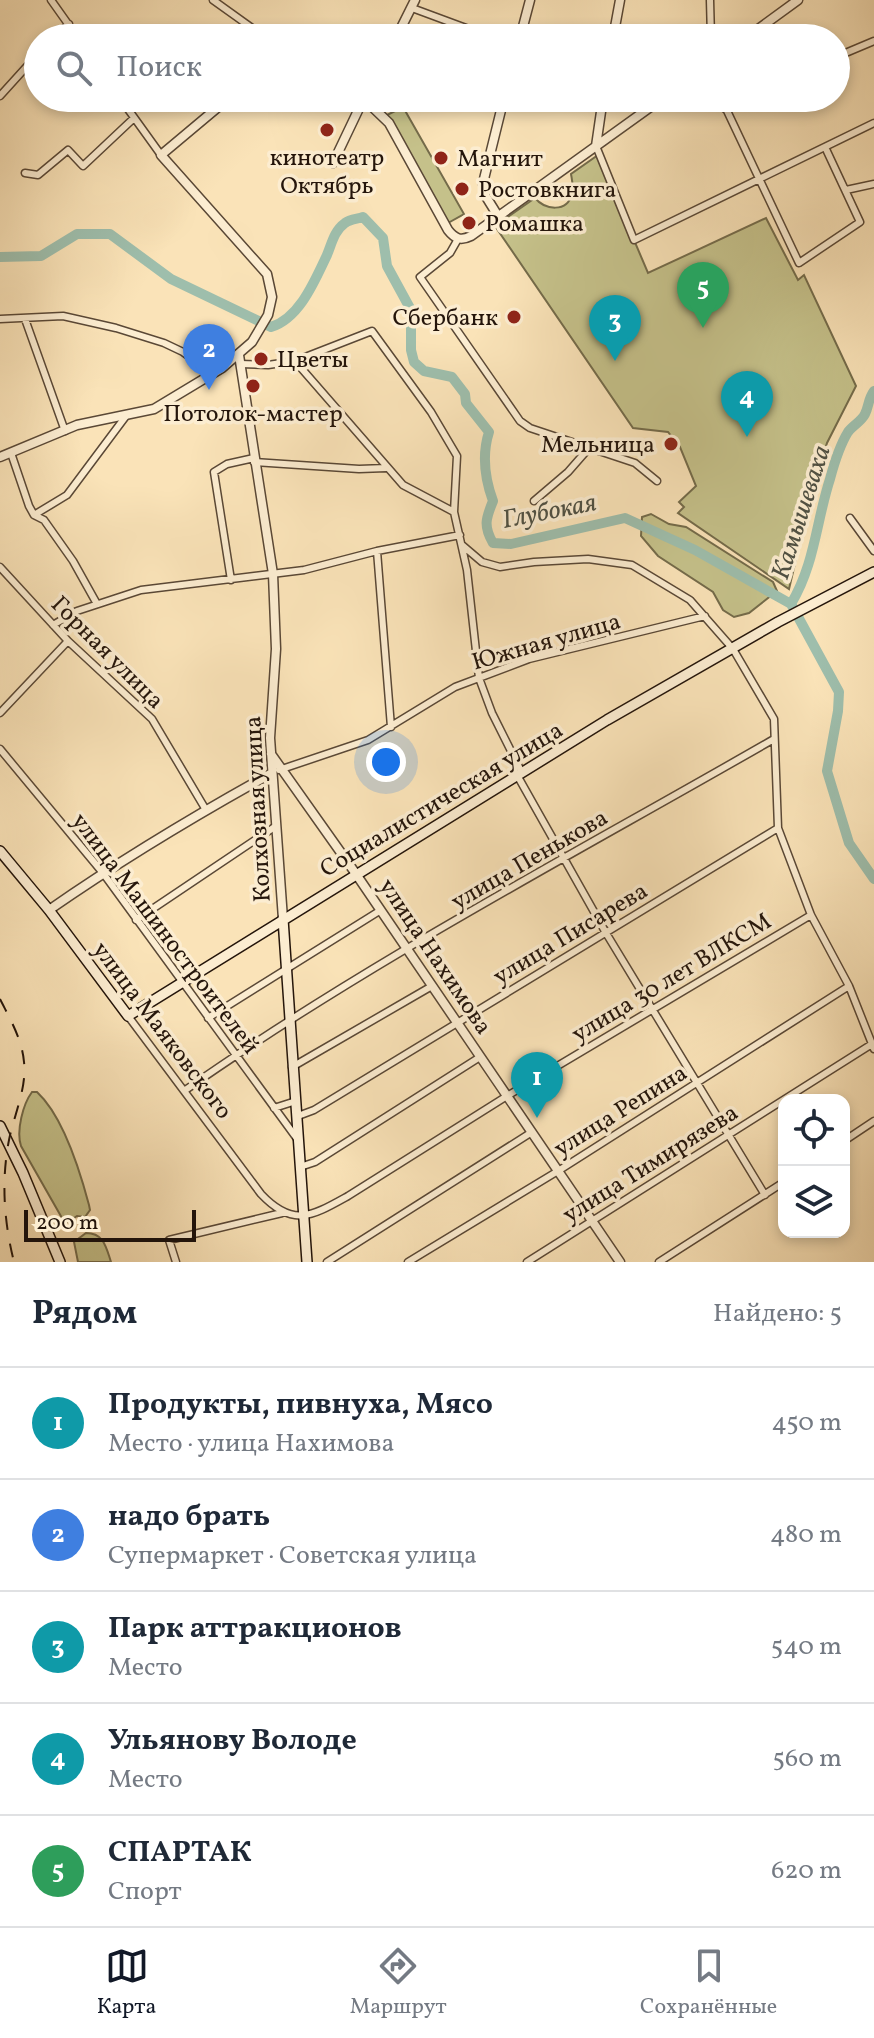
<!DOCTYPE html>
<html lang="ru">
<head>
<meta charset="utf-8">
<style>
	:root { --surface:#fff; --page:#f2f2f3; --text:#1f2937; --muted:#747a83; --line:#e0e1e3; --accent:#111827 }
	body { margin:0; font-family:Vollkorn,serif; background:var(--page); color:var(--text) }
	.controls { position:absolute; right:24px; bottom:24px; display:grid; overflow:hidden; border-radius:16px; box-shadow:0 4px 12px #0003 }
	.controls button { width:72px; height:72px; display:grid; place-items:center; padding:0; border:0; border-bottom:2px solid var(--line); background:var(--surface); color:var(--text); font:40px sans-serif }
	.scale { position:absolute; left:24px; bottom:20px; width:172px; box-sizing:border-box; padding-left:8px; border:4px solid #24150b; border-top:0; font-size:22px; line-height:28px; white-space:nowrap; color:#24150b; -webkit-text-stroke:6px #fcedd1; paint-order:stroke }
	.you { position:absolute; left:386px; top:762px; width:28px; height:28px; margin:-20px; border:6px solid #fff; border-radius:50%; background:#1a73e8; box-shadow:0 0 0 12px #1a73e833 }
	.badge { display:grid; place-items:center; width:52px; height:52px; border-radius:50%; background:var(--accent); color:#fff; font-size:26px; font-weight:700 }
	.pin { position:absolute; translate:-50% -66px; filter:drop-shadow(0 2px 4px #0008) }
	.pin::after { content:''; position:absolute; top:42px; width:28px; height:24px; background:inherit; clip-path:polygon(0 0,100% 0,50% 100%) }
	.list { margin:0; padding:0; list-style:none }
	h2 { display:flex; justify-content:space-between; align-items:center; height:104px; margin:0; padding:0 32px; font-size:34px }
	h2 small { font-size:26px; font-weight:400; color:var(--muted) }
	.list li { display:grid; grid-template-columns:52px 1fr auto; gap:24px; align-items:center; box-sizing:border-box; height:112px; padding:0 32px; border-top:2px solid var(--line) }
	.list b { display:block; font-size:30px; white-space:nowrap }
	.list p { margin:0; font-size:26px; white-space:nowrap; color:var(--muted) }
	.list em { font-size:26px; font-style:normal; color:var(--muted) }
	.icon { flex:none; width:44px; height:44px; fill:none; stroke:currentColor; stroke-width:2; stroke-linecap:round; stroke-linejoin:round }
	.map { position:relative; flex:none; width:874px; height:1262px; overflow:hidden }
	.search { position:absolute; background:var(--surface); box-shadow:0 4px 12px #0003; left:24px; right:24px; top:24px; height:88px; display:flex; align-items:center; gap:20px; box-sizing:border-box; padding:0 28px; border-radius:44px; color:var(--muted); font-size:30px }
	.sheet { height:664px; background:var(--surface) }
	nav { display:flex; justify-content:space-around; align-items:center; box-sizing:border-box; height:112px; border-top:2px solid var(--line); background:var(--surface); font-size:22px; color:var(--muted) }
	nav a { display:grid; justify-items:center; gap:4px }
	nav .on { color:var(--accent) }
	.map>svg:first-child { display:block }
</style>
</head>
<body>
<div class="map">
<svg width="874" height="1262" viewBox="0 0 874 1262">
	<rect width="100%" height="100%" fill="#fae3b8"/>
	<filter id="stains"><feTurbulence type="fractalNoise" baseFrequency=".0025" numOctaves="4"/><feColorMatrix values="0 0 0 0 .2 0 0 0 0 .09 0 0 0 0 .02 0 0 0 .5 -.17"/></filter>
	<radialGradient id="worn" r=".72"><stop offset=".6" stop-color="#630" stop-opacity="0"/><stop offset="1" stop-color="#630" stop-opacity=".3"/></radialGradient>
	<path fill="#c5c18a" stroke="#746b4a" stroke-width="2" d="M403 107 464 214 448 223 387 115Z
		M598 155 648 273 766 218 798 280 804 275 856 386 827 443 811 495 789 589 678 513 684 507 679 502 696 486 680 447 668 432 633 428 495 226 535 198C545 210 567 213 572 194 574 188 572 180 571 174Z
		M651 514 669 524 686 527 773 582 777 591 749 613 734 617 723 610 713 592 658 556 641 536 642 517Z
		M32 1092H37C63 1116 80 1171 89 1205L90 1210 85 1217 77 1216 68 1222 62 1218 21 1146C16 1131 23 1104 32 1092Z
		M86 1233C104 1233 106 1247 111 1262H78L74 1242Z"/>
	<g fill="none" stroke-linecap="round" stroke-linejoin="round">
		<path stroke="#9ebeac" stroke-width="10" d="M0 257 41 256 77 234H110L171 279 271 327C300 318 315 280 327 255 332 243 334 231 345 223 350 219 357 219 363 217L383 238 387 266 411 310V350L414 362 424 371 452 377 465 394 466 403 489 432C482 454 485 479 493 501 486 518 483 526 493 543L511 544 625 518 695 550 791 604 839 692 838 711 827 771 849 843 874 879
			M791 604C815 564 816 522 830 479 834 464 840 445 848 432 853 425 861 422 865 414 869 406 868 399 874 391"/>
		<defs>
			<path id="minor" d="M51 0 78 38
				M213 0 266 38
				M710 0 711 38
				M412 8 493 38
				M54 38 69 24
				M836 57 874 41
				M0 96 38 54
				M120 98 161 155
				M721 98 799 263 860 222 825 147
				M725 109 749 98
				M596 146 634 240 874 123
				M25 173 38 175 68 150 83 166 134 118
				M846 190 874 184
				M458 239 450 253 420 277 520 421 530 428 635 463 657 481
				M0 319 63 316 116 328 164 343 183 352 213 374
				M25 319 65 431
				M295 361 403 485 454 512
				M240 364 268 365 295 361 372 331 431 412 457 456 454 512 467 570 479 678 492 713 522 773
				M11 453 29 506 34 515 44 520 73 561 97 604
				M254 462 359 469 386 468
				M534 501 568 472 589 448
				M34 515 67 495 126 416
				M850 518 874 551
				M462 545 482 562 500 567 534 562 588 559 632 565 690 600 733 649 774 719 778 828 811 915 849 986 874 1049
				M377 551 391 727
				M0 567 68 641 152 719 206 810
				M231 580 214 472 227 464 254 458
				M53 625 77 611 141 590 304 570 377 551 460 535
				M0 713 68 641
				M0 749 103 873 298 1140
				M279 770 368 740 455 687 529 659 705 616
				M517 775 606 933 765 1195
				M136 920 276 826
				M128 1016 261 1194C293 1228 312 1216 348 1196L507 1096 811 915
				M208 1018 381 910
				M292 1067 432 986
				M184 1091C371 960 576 853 774 739
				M274 1108 296 1101
				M298 1116 314 1110 778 828
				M844 1141 874 1121
				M300 1167 315 1162 480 1057
				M176 1262 169 1240 282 1213
				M327 1262 532 1132
				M408 1262 558 1171 849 986
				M527 1262 872 1044
				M659 1262 784 1182"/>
			<path id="tertiary" d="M396 38 415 0
				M520 38 530 0
				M613 38 620 0
				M746 38 798 0
				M363 98 389 123 448 230C455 239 461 241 471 236L663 98
				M596 146 603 98
				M333 163 364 98
				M498 216 485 195 483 183 504 98
				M239 355 273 574 276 649 270 738 283 919
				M0 457 77 425 154 409 222 368 252 342 268 315 272 297 267 274 161 155 229 98
				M271 754 356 874 620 1262
				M49 910C121 860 196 815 272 773"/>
			<path id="secondary" d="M0 851 49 910 128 1016 607 720 778 622 874 572
				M283 919 307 1262
				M0 1126 23 1173 60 1262"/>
		</defs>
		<use href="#minor" stroke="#5a4836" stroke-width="9"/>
		<use href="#tertiary" stroke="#5a4836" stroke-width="11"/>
		<use href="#secondary" stroke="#24150b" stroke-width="12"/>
		<use href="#minor" stroke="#fcedd1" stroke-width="6"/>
		<use href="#tertiary" stroke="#fcedd1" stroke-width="8"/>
		<use href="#secondary" stroke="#fcedd1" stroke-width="9"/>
		<path stroke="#24150b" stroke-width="2" stroke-dasharray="14 14" stroke-linecap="butt" d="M0 999C10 1019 22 1039 24 1062 27 1088 14 1115 9 1140 1 1181 4 1222 14 1262"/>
	</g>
	<g fill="#8f2418" stroke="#fcedd1" stroke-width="3">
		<circle cx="327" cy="130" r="8"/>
		<circle cx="441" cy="158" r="8"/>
		<circle cx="462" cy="189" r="8"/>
		<circle cx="469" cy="223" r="8"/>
		<circle cx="514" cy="317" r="8"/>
		<circle cx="261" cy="359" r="8"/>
		<circle cx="253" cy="386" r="8"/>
		<circle cx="671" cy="444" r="8"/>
	</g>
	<g text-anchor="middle" stroke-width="7" stroke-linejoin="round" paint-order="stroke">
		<g font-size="24" fill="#24150b" stroke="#fcedd1" text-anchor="start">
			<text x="327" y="165" text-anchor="middle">кинотеатр<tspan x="327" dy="28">Октябрь</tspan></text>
			<text x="457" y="166">Магнит</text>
			<text x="478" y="197">Ростовкнига</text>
			<text x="485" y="231">Ромашка</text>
			<text x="498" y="325" text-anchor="end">Сбербанк</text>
			<text x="277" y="367">Цветы</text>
			<text x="253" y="421" text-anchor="middle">Потолок-мастер</text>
			<text x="655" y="452" text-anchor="end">Мельница</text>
		</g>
		<g font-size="24" fill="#24150b" stroke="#fcedd1">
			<text transform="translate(546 641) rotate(-16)" y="8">Южная улица</text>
			<text transform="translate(108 652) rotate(45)" y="8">Горная улица</text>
			<text transform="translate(441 799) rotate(-31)" y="8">Социалистическая улица</text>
			<text transform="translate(257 809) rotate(-93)" y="8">Колхозная улица</text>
			<text transform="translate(529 859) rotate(-30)" y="8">улица Пенькова</text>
			<text transform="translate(166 933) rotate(53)" y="8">улица Машиностроителей</text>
			<text transform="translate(570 933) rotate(-31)" y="8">улица Писарева</text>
			<text transform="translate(436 956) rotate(56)" y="8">улица Нахимова</text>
			<text transform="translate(671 977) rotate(-31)" y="8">улица 30 лет ВЛКСМ</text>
			<text transform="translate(163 1030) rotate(53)" y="8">улица Маяковского</text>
			<text transform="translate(620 1110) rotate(-32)" y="8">улица Репина</text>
			<text transform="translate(650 1163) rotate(-32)" y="8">улица Тимирязева</text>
		</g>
		<g font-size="26" font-style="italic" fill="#4f5043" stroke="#fcedd1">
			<text transform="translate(549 510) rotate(-11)" y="9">Глубокая</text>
			<text transform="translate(800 512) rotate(-72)" y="9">Камышеваха</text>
		</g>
	</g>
	<rect width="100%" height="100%" filter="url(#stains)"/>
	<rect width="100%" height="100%" fill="url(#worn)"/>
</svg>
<div class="controls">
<button><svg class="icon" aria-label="locate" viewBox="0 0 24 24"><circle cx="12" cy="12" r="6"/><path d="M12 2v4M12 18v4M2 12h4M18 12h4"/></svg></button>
<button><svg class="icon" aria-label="layers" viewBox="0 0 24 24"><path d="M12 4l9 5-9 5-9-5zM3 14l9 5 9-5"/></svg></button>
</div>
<div class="scale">200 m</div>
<div class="you"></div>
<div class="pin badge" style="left:537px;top:1118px;background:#0f9aa8">1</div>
<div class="pin badge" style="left:209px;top:390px;background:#3f7fe0">2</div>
<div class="pin badge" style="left:615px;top:361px;background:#0f9aa8">3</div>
<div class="pin badge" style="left:747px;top:437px;background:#0f9aa8">4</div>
<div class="pin badge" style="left:703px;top:328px;background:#2e9e5b">5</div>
<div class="search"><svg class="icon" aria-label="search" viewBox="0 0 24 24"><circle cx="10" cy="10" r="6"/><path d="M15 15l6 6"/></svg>Поиск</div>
</div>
<section class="sheet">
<h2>Рядом<small>Найдено: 5</small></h2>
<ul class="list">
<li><span class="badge" style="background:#0f9aa8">1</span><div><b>Продукты, пивнуха, Мясо</b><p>Место · улица Нахимова</p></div><em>450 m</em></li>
<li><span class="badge" style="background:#3f7fe0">2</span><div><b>надо брать</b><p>Супермаркет · Советская улица</p></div><em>480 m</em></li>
<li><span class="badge" style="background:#0f9aa8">3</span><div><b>Парк аттракционов</b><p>Место</p></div><em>540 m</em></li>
<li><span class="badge" style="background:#0f9aa8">4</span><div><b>Ульянову Володе</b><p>Место</p></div><em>560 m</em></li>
<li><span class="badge" style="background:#2e9e5b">5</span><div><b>СПАРТАК</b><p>Спорт</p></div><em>620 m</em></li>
</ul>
</section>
<nav>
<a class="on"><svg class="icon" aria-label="map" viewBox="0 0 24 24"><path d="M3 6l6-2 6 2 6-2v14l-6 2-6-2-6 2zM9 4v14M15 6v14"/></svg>Карта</a>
<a><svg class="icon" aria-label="directions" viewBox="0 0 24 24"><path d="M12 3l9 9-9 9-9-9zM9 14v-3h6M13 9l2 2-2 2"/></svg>Маршрут</a>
<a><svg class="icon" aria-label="saved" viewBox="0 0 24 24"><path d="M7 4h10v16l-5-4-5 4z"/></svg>Сохранённые</a>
</nav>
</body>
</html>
